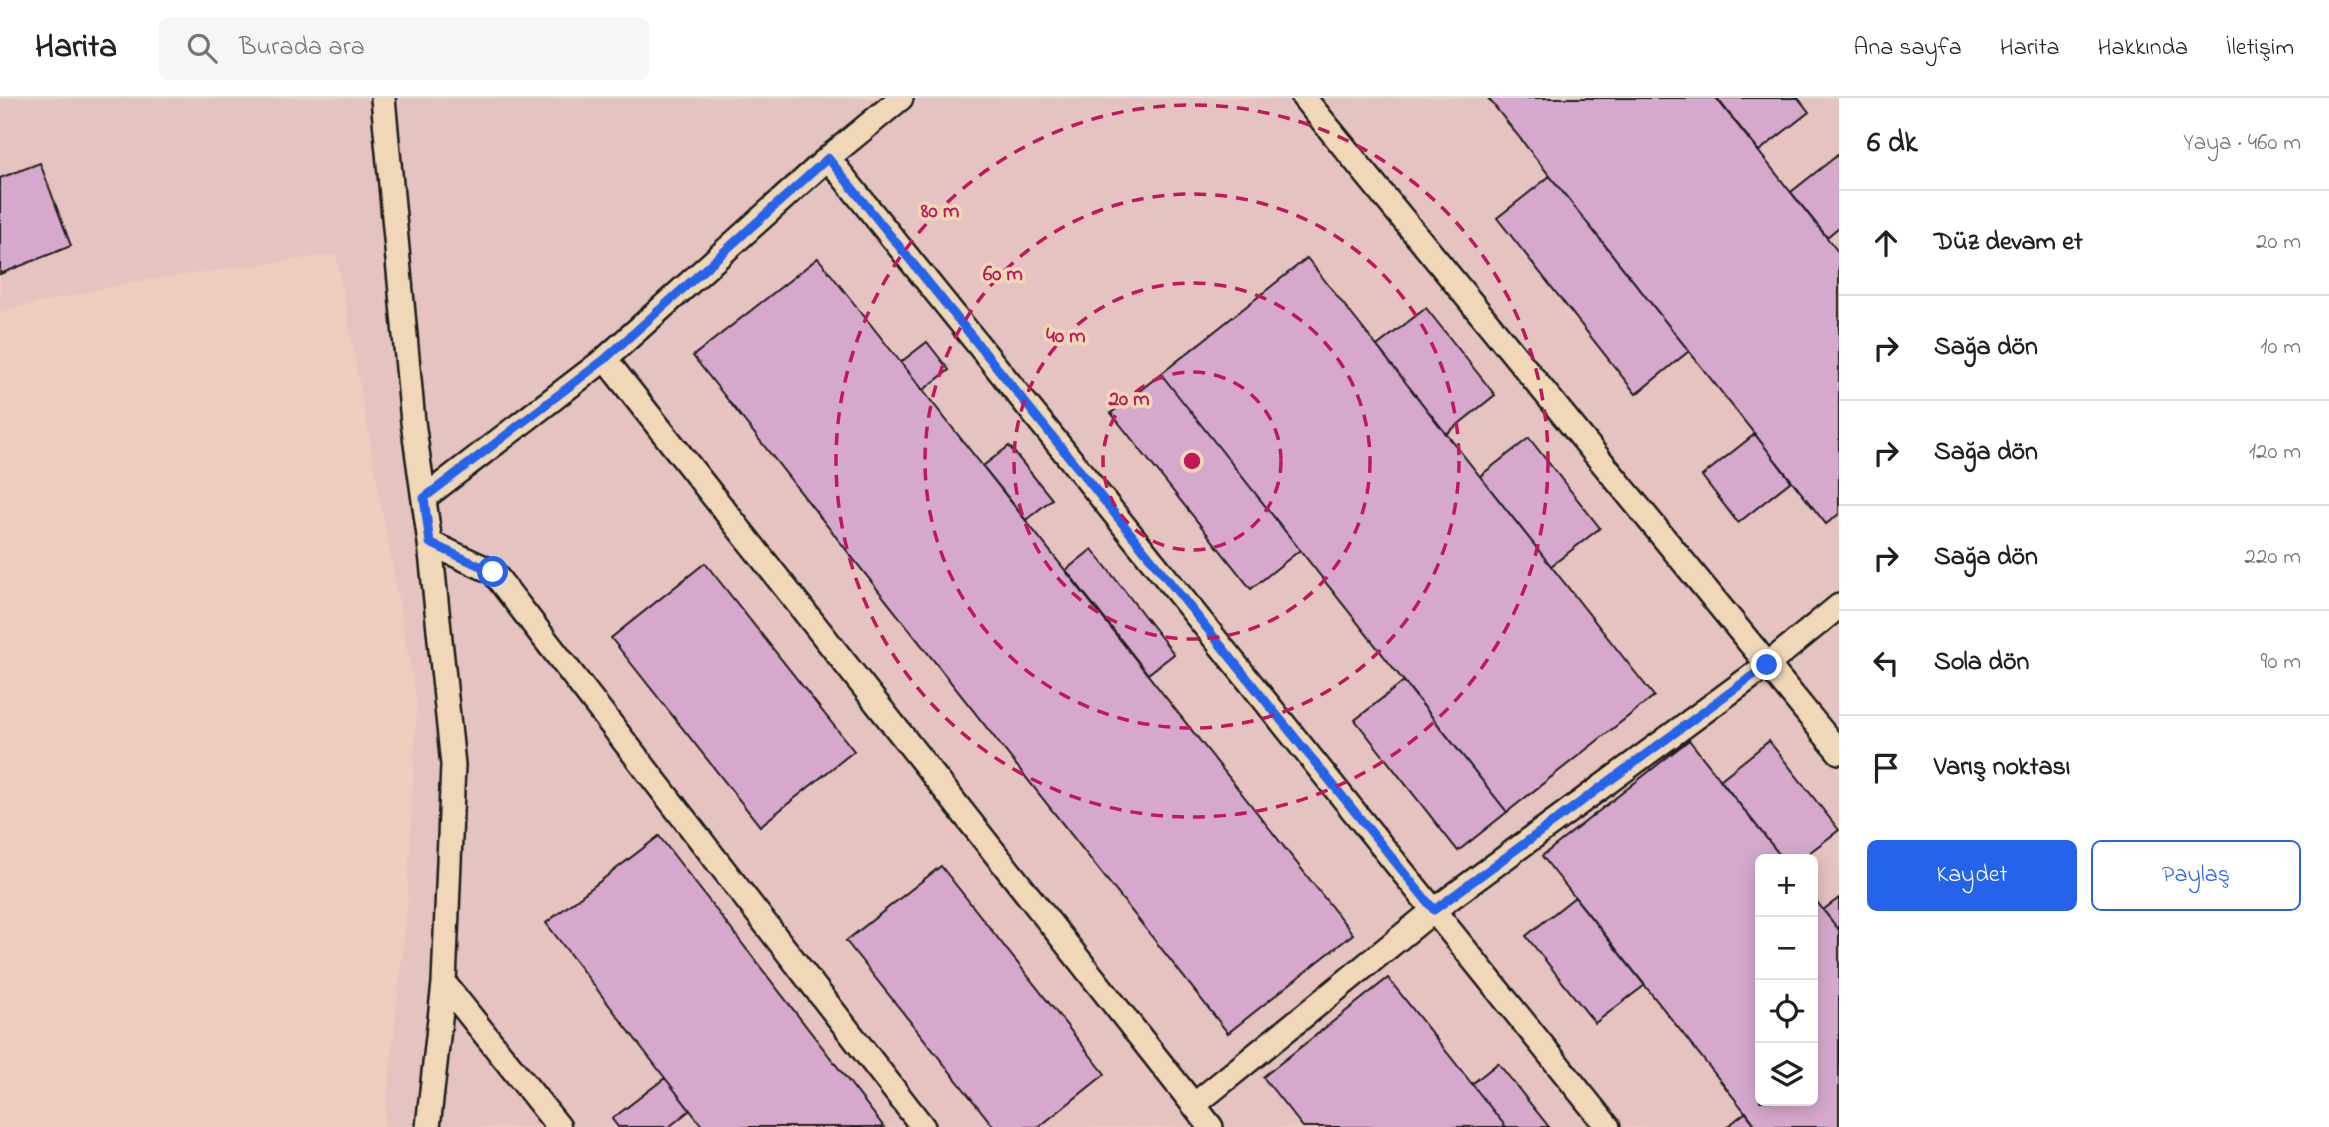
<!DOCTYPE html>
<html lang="tr">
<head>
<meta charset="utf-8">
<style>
	:root { --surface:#fff; --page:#f6f6f6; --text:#202124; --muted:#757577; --line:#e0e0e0; --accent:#2563eb }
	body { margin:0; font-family:"Indie Flower",sans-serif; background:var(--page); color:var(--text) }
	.controls { position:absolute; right:21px; bottom:21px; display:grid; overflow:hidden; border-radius:10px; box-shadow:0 4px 18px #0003 }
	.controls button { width:63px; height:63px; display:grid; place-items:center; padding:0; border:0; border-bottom:2px solid var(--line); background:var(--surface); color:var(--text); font:35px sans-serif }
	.stop { position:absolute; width:21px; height:21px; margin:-16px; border:5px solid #2563eb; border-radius:50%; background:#fff }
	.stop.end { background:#2563eb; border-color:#fff; box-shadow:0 2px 7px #0008 }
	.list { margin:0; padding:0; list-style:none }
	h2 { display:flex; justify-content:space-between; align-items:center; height:91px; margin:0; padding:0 28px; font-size:30px }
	h2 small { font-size:23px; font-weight:400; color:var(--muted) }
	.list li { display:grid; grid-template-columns:46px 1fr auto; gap:21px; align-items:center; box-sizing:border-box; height:105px; padding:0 28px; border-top:2px solid var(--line) }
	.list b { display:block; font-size:26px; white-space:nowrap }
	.list em { font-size:23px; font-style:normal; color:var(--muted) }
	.actions { display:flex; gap:14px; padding:21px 28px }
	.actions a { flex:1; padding:16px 0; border:2px solid var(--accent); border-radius:10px; text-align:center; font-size:24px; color:var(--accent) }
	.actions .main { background:var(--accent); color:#fff }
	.icon { flex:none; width:38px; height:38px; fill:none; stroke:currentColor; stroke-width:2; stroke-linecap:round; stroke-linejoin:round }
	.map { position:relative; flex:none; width:1839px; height:1029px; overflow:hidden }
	header { display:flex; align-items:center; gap:42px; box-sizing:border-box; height:98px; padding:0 35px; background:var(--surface); border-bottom:2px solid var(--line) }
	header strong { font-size:33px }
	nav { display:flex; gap:38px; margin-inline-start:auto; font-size:24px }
	.search { width:490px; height:63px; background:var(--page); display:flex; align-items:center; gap:18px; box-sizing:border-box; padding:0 24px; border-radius:10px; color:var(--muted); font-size:26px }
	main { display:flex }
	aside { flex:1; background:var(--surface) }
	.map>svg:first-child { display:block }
</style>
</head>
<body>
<header>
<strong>Harita</strong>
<div class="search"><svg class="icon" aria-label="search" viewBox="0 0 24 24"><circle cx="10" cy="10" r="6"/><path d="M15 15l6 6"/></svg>Burada ara</div>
<nav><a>Ana sayfa</a><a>Harita</a><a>Hakkında</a><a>İletişim</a></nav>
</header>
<main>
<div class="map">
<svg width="1839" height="1029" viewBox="0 0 1839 1029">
	<rect width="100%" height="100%" fill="#ebcebc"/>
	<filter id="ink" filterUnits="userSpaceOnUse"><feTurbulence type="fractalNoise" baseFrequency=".0143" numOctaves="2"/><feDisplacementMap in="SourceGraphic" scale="14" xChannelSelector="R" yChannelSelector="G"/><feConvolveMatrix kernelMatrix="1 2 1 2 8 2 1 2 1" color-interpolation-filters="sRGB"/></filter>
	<g filter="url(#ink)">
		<path fill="#e5c3c1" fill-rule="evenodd" d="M0 0H1839V1029H384L407 811 417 605 336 156 132 184 0 214ZM1760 761H1813V1003H1760Z"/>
		<path fill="#d6a9cc" stroke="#1c1c1c" stroke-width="2" d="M1488 0H1716L1839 155V416L1826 426Z
			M1717 0H1798L1809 14 1759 53Z
			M1839 56V129L1827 139 1791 94Z
			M40 65 71 148 0 176V80Z
			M1550 78 1689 253 1636 296 1497 120Z
			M818 160 1353 836 1228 935 693 258Z
			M1307 160 1654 598 1507 714 1161 276Z
			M1426 210 1495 297 1446 336 1377 248Z
			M927 244 949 272 923 292 901 264Z
			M1161 276 1300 452 1251 491 1111 315Z
			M1755 336 1791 383 1738 425 1702 378Z
			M1529 340 1600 430 1551 468 1480 378Z
			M1009 348 1052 401 1026 422 983 368Z
			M1092 451 1174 556 1148 576 1066 472Z
			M705 465 854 653 760 728 611 540Z
			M1404 583 1507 714 1458 753 1355 622Z
			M1689 642 1783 761H1760V1003H1813V799L1839 832V1029H1757L1542 758Z
			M1769 643 1839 732 1801 761H1783L1720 682Z
			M659 738 884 1029H703L665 980 546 825Z
			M941 768 1105 976 1039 1029H994L846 843Z
			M1575 799 1645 887 1595 925 1526 838Z
			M1839 800V832L1823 812Z
			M1388 880 1472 986 1506 1029H1303L1263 979Z
			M1498 965 1549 1029H1506L1472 986Z
			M665 980 690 1012 669 1029H618L612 1021Z
			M1746 1014 1757 1029H1727Z"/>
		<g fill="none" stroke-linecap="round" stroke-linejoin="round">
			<defs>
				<path id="street" d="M383 0 413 324 430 445 453 667 444 885 428 1029
					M1304 0 1839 654
					M828 60 1608 1029
					M605 261 1211 1029
					M424 400 605 261 828 60 901 0
					M430 445 493 474 923 1029
					M444 885 559 1029
					M1194 1007 1434 812 1767 567 1839 508"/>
			</defs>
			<use href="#street" stroke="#1c1c1c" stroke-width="28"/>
			<use href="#street" stroke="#f0d7b8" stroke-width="23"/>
		</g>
	</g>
	<g fill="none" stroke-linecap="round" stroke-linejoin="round" filter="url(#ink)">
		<path stroke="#2563eb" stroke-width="9" d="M493 474 430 445 424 400 605 261 828 60 1434 812 1767 567"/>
	</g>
	<g fill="none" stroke="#c2185b" stroke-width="3.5" stroke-dasharray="12 9">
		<circle cx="1192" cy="363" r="89"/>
		<circle cx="1192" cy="363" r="178"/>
		<circle cx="1192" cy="363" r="267"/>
		<circle cx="1192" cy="363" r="356"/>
	</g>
	<circle cx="1192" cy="363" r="10" fill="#c2185b" stroke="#f0d7b8" stroke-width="3.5"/>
	<g font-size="21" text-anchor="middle" font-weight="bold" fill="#c2185b" stroke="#f0d7b8" stroke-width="7" stroke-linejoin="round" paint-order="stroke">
		<text x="940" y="119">80 m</text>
		<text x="1003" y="182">60 m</text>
		<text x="1066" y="244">40 m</text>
		<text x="1129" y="307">20 m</text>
	</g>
</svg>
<div class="controls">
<button>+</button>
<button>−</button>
<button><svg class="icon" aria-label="locate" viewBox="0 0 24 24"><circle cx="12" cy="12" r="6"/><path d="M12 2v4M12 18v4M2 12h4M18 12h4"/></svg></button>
<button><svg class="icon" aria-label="layers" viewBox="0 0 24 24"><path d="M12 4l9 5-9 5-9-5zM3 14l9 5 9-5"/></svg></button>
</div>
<div class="stop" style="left:493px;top:474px"></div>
<div class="stop end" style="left:1767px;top:567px"></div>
</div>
<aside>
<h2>6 dk<small>Yaya · 460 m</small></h2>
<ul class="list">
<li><svg class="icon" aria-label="ahead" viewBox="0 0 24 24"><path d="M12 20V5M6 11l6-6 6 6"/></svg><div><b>Düz devam et</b></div><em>20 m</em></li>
<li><svg class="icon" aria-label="right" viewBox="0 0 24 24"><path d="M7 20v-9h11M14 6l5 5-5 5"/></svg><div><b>Sağa dön</b></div><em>10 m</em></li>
<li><svg class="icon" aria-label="right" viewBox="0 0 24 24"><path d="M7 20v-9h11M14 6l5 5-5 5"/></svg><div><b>Sağa dön</b></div><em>120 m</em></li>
<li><svg class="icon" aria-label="right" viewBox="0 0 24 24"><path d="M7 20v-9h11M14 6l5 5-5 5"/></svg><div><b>Sağa dön</b></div><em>220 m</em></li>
<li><svg class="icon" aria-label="left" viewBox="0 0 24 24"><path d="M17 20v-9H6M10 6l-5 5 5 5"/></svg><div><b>Sola dön</b></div><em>90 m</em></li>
<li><svg class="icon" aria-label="arrive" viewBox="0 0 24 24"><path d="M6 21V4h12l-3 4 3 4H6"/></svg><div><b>Varış noktası</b></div></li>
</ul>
<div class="actions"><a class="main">Kaydet</a><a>Paylaş</a></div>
</aside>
</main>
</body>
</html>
